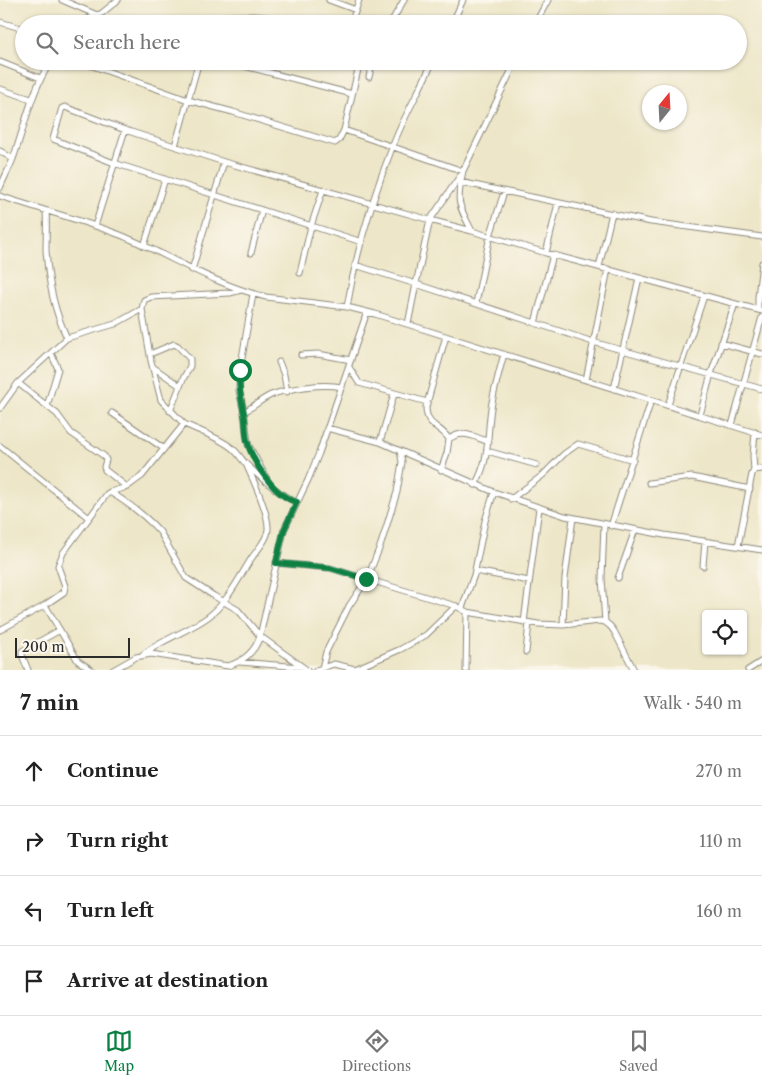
<!DOCTYPE html>
<html lang="en">
<head>
<meta charset="utf-8">
<style>
	:root { --surface:#fff; --page:#f2f2f2; --text:#222; --muted:#767676; --line:#e0e0e0; --accent:#0b8043 }
	body { margin:0; font-family:"Libre Caslon Text",serif; background:var(--page); color:var(--text) }
	.controls { position:absolute; right:15px; bottom:15px; display:grid; overflow:hidden; border-radius:5px; box-shadow:0 1px 4px #0004 }
	.controls button { width:45px; height:45px; display:grid; place-items:center; padding:0; border:0; border-bottom:1px solid var(--line); background:var(--surface); color:var(--text); font:25px sans-serif }
	.compass { position:absolute; left:642px; top:85px; width:45px; height:45px; border-radius:50%; background:var(--surface); box-shadow:0 1px 4px #0004; rotate:18deg }
	.scale { position:absolute; left:15px; bottom:12px; width:115px; box-sizing:border-box; padding-left:5px; border:2px solid #2b2b2b; border-top:0; font-size:14px; line-height:18px; white-space:nowrap; color:#2b2b2b; -webkit-text-stroke:4px #fbf7ec; paint-order:stroke }
	.stop { position:absolute; width:15px; height:15px; margin:-11px; border:4px solid #0b8043; border-radius:50%; background:#fff }
	.stop.end { background:#0b8043; border-color:#fff; box-shadow:0 1px 5px #0008 }
	.list { margin:0; padding:0; list-style:none }
	h2 { display:flex; justify-content:space-between; align-items:center; height:65px; margin:0; padding:0 20px; font-size:21px }
	h2 small { font-size:16px; font-weight:400; color:var(--muted) }
	.list li { display:grid; grid-template-columns:32px 1fr auto; gap:15px; align-items:center; box-sizing:border-box; height:70px; padding:0 20px; border-top:1px solid var(--line) }
	.list b { display:block; font-size:19px; white-space:nowrap }
	.list em { font-size:16px; font-style:normal; color:var(--muted) }
	.icon { flex:none; width:28px; height:28px; fill:none; stroke:currentColor; stroke-width:2; stroke-linecap:round; stroke-linejoin:round }
	.map { position:relative; flex:none; width:762px; height:670px; overflow:hidden }
	.search { position:absolute; background:var(--surface); box-shadow:0 1px 4px #0004; left:15px; right:15px; top:15px; height:55px; display:flex; align-items:center; gap:12px; box-sizing:border-box; padding:0 18px; border-radius:28px; color:var(--muted); font-size:19px }
	.sheet { height:345px; background:var(--surface) }
	nav { display:flex; justify-content:space-around; align-items:center; box-sizing:border-box; height:70px; border-top:1px solid var(--line); background:var(--surface); font-size:14px; color:var(--muted) }
	nav a { display:grid; justify-items:center; gap:2px }
	nav .on { color:var(--accent) }
	.map>svg:first-child { display:block }
</style>
</head>
<body>
<div class="map">
<svg width="762" height="670" viewBox="0 0 762 670">
	<rect width="100%" height="100%" fill="#fbf7ec"/>
	<filter id="ink" filterUnits="userSpaceOnUse"><feTurbulence type="fractalNoise" baseFrequency=".02" numOctaves="2"/><feDisplacementMap in="SourceGraphic" scale="10" xChannelSelector="R" yChannelSelector="G"/><feConvolveMatrix kernelMatrix="1 2 1 2 8 2 1 2 1" color-interpolation-filters="sRGB"/></filter>
	<filter id="wash" filterUnits="userSpaceOnUse"><feTurbulence type="fractalNoise" baseFrequency=".0096" numOctaves="4" result="noise"/><feDisplacementMap in="SourceGraphic" scale="20" xChannelSelector="R" yChannelSelector="G"/><feGaussianBlur stdDeviation="1.12" result="paint"/><feColorMatrix in="noise" values="0 0 0 0 0 0 0 0 0 0 0 0 0 0 0 0 0 1.4 0 .05"/><feComposite in="paint" operator="in"/></filter>
	<g filter="url(#wash)">
		<rect width="100%" height="100%" fill="#ede6c8"/>
	</g>
	<g filter="url(#ink)">
		<g fill="none" stroke-linecap="round" stroke-linejoin="round">
			<defs>
				<path id="minor" d="M62 0 97 15
					M329 0 356 10
					M0 22 24 29
					M82 24 88 19 102 13 118 0
					M212 24 215 18C242 14 273 15 298 24
					M351 24 359 0
					M390 24 404 0
					M452 24 463 0
					M535 24 548 0
					M225 61 352 94
					M516 61 463 171C456 203 458 204 472 231L546 253 762 311
					M0 62 40 78
					M90 65 188 100 233 112 335 143 339 140 344 130 360 61
					M369 77 373 61
					M0 89 31 99
					M344 130 463 171
					M175 146 199 61
					M0 151 13 159
					M460 176 430 220 472 231
					M460 182 651 222 762 237
					M0 188C4 178 9 169 13 159 25 126 31 91 51 61
					M0 196C41 210 83 220 123 236 171 256 215 285 266 297L347 307 375 314 762 435
					M46 211C47 224 46 237 46 250 48 279 54 311 67 338
					M95 226 125 130
					M362 242 114 163 53 139 62 108 65 107 125 130 224 162 430 220 416 284 535 323
					M144 246 165 179
					M251 253 262 210
					M546 253 558 203
					M553 255 535 323 593 342 762 389
					M355 265 416 284 408 324
					M599 267 612 213
					M192 270 224 162
					M300 273 311 226 323 190
					M253 294 240 370 239 390 244 412 248 444 269 483
					M476 303 490 236 504 192
					M347 307C356 253 372 199 392 148 403 118 420 90 433 61
					M758 310V297L762 263
					M721 343 762 354
					M150 354 174 344 178 346 190 359V366L183 379 170 411
					M301 355 318 354 351 360
					M279 362 284 375 287 392
					M153 367 180 386
					M349 367 359 383 427 402
					M586 380 608 269
					M18 383 57 414 71 433 104 456 106 460 104 467 105 470 127 487
					M614 389 639 278
					M668 405 704 296
					M47 406 58 369 51 353
					M0 408 18 383 67 338 115 324 142 309
					M244 412C253 407 262 399 271 395 290 388 322 383 342 387
					M112 413 163 448
					M700 415 711 374 735 304
					M184 424C200 431 218 437 232 448 237 452 241 458 245 463 254 472 286 500 297 502
					M732 425 762 317
					M327 428 380 442 494 492 565 516 664 535 762 550
					M449 439C463 429 474 437 489 442
					M380 442 394 394
					M0 446 89 518
					M487 451 537 465
					M441 470 447 453 449 439C440 425 426 427 426 407L446 336
					M754 470 753 456 755 432
					M649 483 692 477 750 489
					M475 485C490 460 487 435 491 408 494 390 499 372 504 354
					M110 492C128 503 146 516 160 532L186 578 214 596 238 610 260 636 307 670
					M511 499 543 475 564 454 578 444 633 460
					M604 524 602 578 605 622
					M611 526 651 401
					M738 546 752 474 754 470 762 469
					M276 563 330 568 456 606 467 612 538 624 563 625 600 621 605 622 610 626 614 631 634 670
					M703 566 705 541
					M475 571 529 581
					M618 578 635 530
					M45 605 78 661 92 670
					M462 608 474 575 485 521 494 492
					M524 622 539 508
					M563 625 565 578 573 518
					M0 630 42 607 64 592 65 586 58 566 63 553 107 494 110 492 127 487 142 476 184 424 161 400 151 361 142 309 144 300 151 297 230 293 241 290
					M526 652 529 623
					M142 655C163 639 187 632 208 617 227 603 239 578 251 559 257 550 268 539 268 529 269 513 253 479 246 464
					M239 662 301 667
					M322 668 326 652 349 606 367 579 381 544 397 492 402 462 400 451
					M28 670 22 655V651L60 630
					M113 670 136 657 151 654 228 666C244 661 255 652 260 636L284 530 308 480 319 453 367 312
					M316 670 334 664 355 669 401 649 426 635 456 606
					M466 670 467 612
					M748 670 762 661"/>
			</defs>
			<use href="#minor" stroke="#8c887a" stroke-width="7"/>
			<use href="#minor" stroke="#fff" stroke-width="5"/>
		</g>
	</g>
	<g fill="none" stroke-linecap="round" stroke-linejoin="round" filter="url(#ink)">
		<path stroke="#0b8043" stroke-width="6" d="M240 370C238 386 241 398 244 413 246 422 245 431 247 440 252 462 275 497 297 502L284 530 276 563 330 568 366 579"/>
	</g>
</svg>
<div class="controls">
<button><svg class="icon" aria-label="locate" viewBox="0 0 24 24"><circle cx="12" cy="12" r="6"/><path d="M12 2v4M12 18v4M2 12h4M18 12h4"/></svg></button>
</div>
<svg class="compass" viewBox="-18 -18 36 36"><path d="M0-13l5 13h-10z" fill="#e53935"/><path d="M0 13l5-13h-10z" fill="#767676"/></svg>
<div class="scale">200 m</div>
<div class="stop" style="left:240px;top:370px"></div>
<div class="stop end" style="left:366px;top:579px"></div>
<div class="search"><svg class="icon" aria-label="search" viewBox="0 0 24 24"><circle cx="10" cy="10" r="6"/><path d="M15 15l6 6"/></svg>Search here</div>
</div>
<section class="sheet">
<h2>7 min<small>Walk · 540 m</small></h2>
<ul class="list">
<li><svg class="icon" aria-label="ahead" viewBox="0 0 24 24"><path d="M12 20V5M6 11l6-6 6 6"/></svg><div><b>Continue</b></div><em>270 m</em></li>
<li><svg class="icon" aria-label="right" viewBox="0 0 24 24"><path d="M7 20v-9h11M14 6l5 5-5 5"/></svg><div><b>Turn right</b></div><em>110 m</em></li>
<li><svg class="icon" aria-label="left" viewBox="0 0 24 24"><path d="M17 20v-9H6M10 6l-5 5 5 5"/></svg><div><b>Turn left</b></div><em>160 m</em></li>
<li><svg class="icon" aria-label="arrive" viewBox="0 0 24 24"><path d="M6 21V4h12l-3 4 3 4H6"/></svg><div><b>Arrive at destination</b></div></li>
</ul>
</section>
<nav>
<a class="on"><svg class="icon" aria-label="map" viewBox="0 0 24 24"><path d="M3 6l6-2 6 2 6-2v14l-6 2-6-2-6 2zM9 4v14M15 6v14"/></svg>Map</a>
<a><svg class="icon" aria-label="directions" viewBox="0 0 24 24"><path d="M12 3l9 9-9 9-9-9zM9 14v-3h6M13 9l2 2-2 2"/></svg>Directions</a>
<a><svg class="icon" aria-label="saved" viewBox="0 0 24 24"><path d="M7 4h10v16l-5-4-5 4z"/></svg>Saved</a>
</nav>
</body>
</html>
